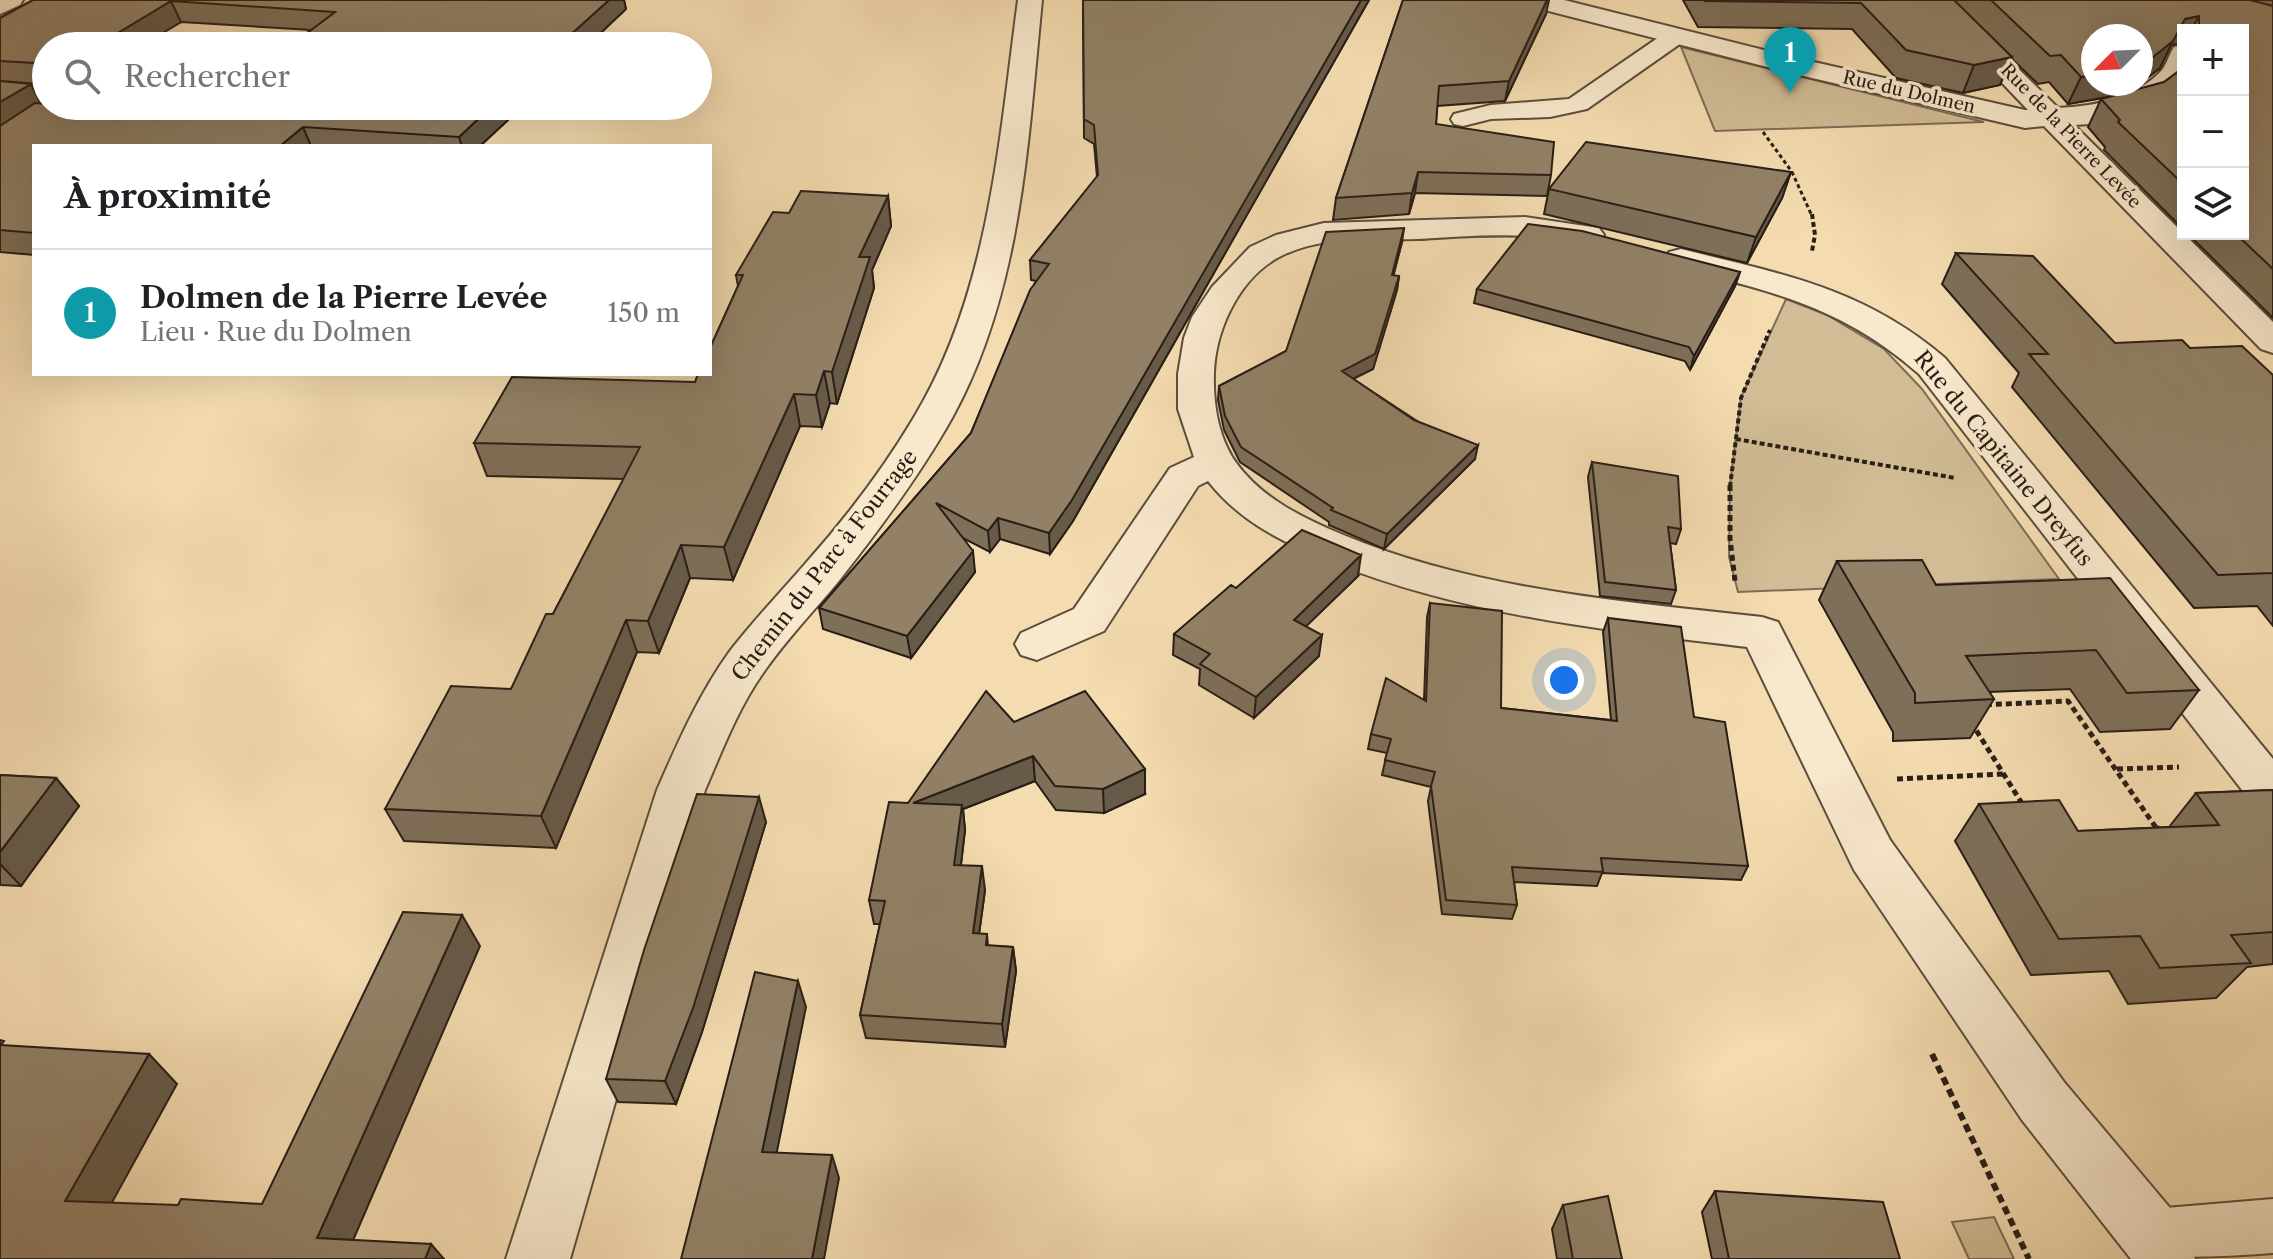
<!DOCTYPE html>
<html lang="fr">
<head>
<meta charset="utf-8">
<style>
	:root { --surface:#fff; --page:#f6f6f6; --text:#202124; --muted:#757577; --line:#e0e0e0; --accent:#8f2418 }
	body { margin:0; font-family:"Libre Caslon Text",serif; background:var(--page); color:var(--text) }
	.controls { position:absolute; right:24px; top:24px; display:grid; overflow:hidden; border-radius:0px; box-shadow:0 8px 32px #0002 }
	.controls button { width:72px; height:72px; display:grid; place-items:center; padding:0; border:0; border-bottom:2px solid var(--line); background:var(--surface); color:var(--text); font:40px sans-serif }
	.compass { position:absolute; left:2081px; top:24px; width:72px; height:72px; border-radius:50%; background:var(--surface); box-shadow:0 8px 32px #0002; rotate:246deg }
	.you { position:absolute; left:1564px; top:680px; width:28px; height:28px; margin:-20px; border:6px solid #fff; border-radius:50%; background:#1a73e8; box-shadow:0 0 0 12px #1a73e833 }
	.badge { display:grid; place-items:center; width:52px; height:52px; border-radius:50%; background:var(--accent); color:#fff; font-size:26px; font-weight:700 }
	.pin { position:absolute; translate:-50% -66px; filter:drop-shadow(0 2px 4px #0008) }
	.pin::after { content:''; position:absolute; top:42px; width:28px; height:24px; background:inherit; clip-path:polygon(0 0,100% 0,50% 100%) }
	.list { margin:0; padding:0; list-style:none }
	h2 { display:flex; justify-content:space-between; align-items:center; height:104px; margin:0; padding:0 32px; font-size:34px }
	h2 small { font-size:26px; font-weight:400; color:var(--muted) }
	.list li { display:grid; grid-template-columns:52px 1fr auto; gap:24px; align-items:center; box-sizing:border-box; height:128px; padding:0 32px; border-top:2px solid var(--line) }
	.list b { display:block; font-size:30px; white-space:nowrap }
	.list p { margin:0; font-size:26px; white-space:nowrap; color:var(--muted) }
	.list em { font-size:26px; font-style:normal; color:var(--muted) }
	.icon { flex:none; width:44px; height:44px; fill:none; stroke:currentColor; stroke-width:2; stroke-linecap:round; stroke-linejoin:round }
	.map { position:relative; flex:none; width:2273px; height:1259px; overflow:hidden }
	.search { position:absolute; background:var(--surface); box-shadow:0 8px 32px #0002; left:32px; top:32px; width:680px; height:88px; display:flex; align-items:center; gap:20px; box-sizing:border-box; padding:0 28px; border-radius:44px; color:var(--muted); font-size:30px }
	.panel { position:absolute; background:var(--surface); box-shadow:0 8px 32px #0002; left:32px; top:144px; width:680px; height:232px; border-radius:0px }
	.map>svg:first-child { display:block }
</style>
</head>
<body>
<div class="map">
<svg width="2273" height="1259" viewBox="0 0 2273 1259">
	<rect width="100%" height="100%" fill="#f4dcb0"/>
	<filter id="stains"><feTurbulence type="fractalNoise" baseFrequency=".0025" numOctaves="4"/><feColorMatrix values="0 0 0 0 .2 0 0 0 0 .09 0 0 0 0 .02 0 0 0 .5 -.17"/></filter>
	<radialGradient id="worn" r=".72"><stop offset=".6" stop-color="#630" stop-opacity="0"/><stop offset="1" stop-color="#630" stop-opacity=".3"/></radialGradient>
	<path fill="#d1bc96" stroke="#7c6d56" stroke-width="2" d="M1681 47 1984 122 1715 131Z
		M1786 299 1827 315 1884 349 1922 389 2059 579 1738 592 1729 557 1730 485 1741 397Z
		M1994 1217 2014 1259H1969L1952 1222Z"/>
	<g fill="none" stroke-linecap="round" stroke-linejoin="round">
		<defs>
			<path id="service" d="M1676 29 1687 36 1684 41 1587 109 1550 117 1491 119 1463 126 1454 124 1451 119 1454 114 1491 105 1569 99 1668 31Z
				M2273 1199V1253C2238 1256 2165 1259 2134 1255L2126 1236 2134 1217 2153 1209Z"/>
			<path id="minor" d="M0 0H23L20 5 0 14Z
				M1018 0H1042C1028 141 1022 291 952 418 920 475 879 530 838 582 812 613 784 642 761 676 737 711 722 751 705 790L570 1259H506L657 790C678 742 699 694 730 651 753 621 780 593 805 564 845 519 882 471 913 419 989 294 999 142 1018 0Z
				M1522 0H1564L1792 57 2025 110H2028L1923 0H1949L2058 108C2096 106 2135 99 2162 70 2167 64 2169 54 2174 47L2183 45V80L2149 107 2091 124 2074 125 2273 322V353L2261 349 2044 126 2025 128 1791 73 1525 5Z
				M0 83 46 87V103L0 99Z
				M120 106H158L171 116 167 122C152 126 129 119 120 106Z
				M1525 217 1599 228 1604 235 1599 242C1577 247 1551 237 1528 236 1491 234 1455 237 1418 239 1373 240 1323 235 1281 256 1240 277 1216 328 1214 372 1213 403 1218 438 1237 464 1263 499 1303 518 1341 534 1475 590 1619 601 1762 617L1778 622 1890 840 2064 1082 2175 1214 2195 1259H2131L2022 1120 1854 870 1747 647C1606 630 1467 616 1334 563 1286 544 1241 523 1208 481L1198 486 1104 631 1037 660 1021 655 1015 644 1021 633 1074 609 1170 468 1194 457 1178 409V374L1184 338 1192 317 1212 287 1250 247 1276 235 1324 223Z
				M1681 249C1782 274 1863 288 1945 358L2273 759V813L2256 808 1919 374C1841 305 1767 290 1669 266L1665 259 1669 252Z"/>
		</defs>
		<use href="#service" stroke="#5b4e3d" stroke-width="4"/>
		<use href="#minor" stroke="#5b4e3d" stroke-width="4"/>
		<path stroke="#281e17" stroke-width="3" stroke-dasharray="4 3" stroke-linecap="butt" d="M1763 132 1792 172 1812 216"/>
		<path stroke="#281e17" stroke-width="4" stroke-dasharray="5 3" stroke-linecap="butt" d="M1812 214 1815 235 1812 251
			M1736 439 1955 478
			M1730 487 1741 398 1770 330"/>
		<path stroke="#281e17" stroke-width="5" stroke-dasharray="6 4" stroke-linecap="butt" d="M1730 485V539L1735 581
			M2117 769 2179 767
			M1897 779 2004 774
			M2038 829 1961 706 2068 701 2157 829"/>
		<path stroke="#281e17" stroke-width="6" stroke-dasharray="8 5" stroke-linecap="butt" d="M2037 827 2054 854 2170 847 2156 827
			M1932 1054 2029 1259"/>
		<use href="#service" fill="#f8e8cc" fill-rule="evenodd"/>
		<use href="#minor" fill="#f8e8cc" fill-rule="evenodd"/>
	</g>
	<path fill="#7e6f59" stroke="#281e17" stroke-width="2" d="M33 0H624L626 9 587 46H290L311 30 181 22 46 46V96L39 84 0 81V18Z
		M1083 0H1369L1073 521 1050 554 1000 539 990 552 963 538 975 572 911 658 823 629 819 608 971 433 1036 281 1031 280 1030 260 1097 177 1094 144 1084 138Z
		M1403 0 1546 14 1505 101 1437 106 1436 124 1551 175 1547 196 1415 193 1409 214 1333 220 1336 198Z
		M1683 0H2273V318L2188 234H2243V30H2183L2171 45 2160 68 2138 85 2115 96 2164 82 2183 68V229L2104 150 2105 147 2088 127 2101 99 2110 97 2068 104 2049 82 2038 84 2011 58 2000 85 1963 93 1896 78 1852 29 1698 27Z
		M0 81 41 103 193 118 209 106H523L480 146H34V255L0 252Z
		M1791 172 1782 198 1747 263 1544 214 1549 189Z
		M888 196 891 226 872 270 874 288 837 404 830 403 822 427 800 426 733 580 690 578 659 653 637 652 556 848 404 841 385 809 511 689 553 614 624 479 487 476 474 443 695 382 738 286 736 275 789 213Z
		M1402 242 1393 276H1399L1397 290 1373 369 1353 379 1475 459 1384 549 1329 525V522L1240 462 1224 430 1218 400 1219 386 1286 351Z
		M1956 253 2115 343 2190 348 2273 375V626L2257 606 2194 608 2012 387 2019 373 1942 284Z
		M1740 272 1735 286 1690 370 1685 361 1474 303 1477 289Z
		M1592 462 1681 529 1676 544 1670 543 1676 590 1671 604 1600 596 1588 477Z
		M1837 561 1936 585 2199 690 2170 729 2100 732 2070 689 1989 692 1994 699 1970 738 1893 741V732L1819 600Z
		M1358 576 1306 626 1319 656 1254 718 1199 685 1200 669 1173 655 1174 634 1236 588Z
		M1430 603 1501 708 1611 720 1603 632 1608 618 1694 717 1748 866 1741 880 1602 873 1597 886 1514 882 1517 905 1512 919 1442 914 1428 801 1431 787 1382 775 1387 753 1368 749 1371 734 1424 700 1427 617Z
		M1014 722 1145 794 1104 813 1056 810 1035 781 963 809 965 830 961 865 985 890 979 934H987L988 946 1013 947 1016 971 1005 1047 866 1038 860 1015 880 924H874L869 900 908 803Z
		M0 775 56 778 79 806 21 886 0 885Z
		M2273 790V964L2247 967 2216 998 2128 1004 2109 971 2031 975 1955 841 1979 804 2078 831 2169 827 2196 793Z
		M766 822 702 1032 676 1104 618 1102 606 1079Z
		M1715 1191 1900 1259H1712L1702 1212Z
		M1563 1205 1622 1259H1557L1552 1229Z"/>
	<path fill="#665a48" stroke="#281e17" stroke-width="2" d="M609 0H624L626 9 587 46H558Z
		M1361 0H1369L1073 521 1050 554 1049 533Z
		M1547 0H1549L1546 14 1505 101 1509 81Z
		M171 1 181 22 141 46H96Z
		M2199 16 2191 30H2183V43L2171 45 2160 68 2141 83V63L2185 19Z
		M2012 57 2000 85 1963 93 1974 65Z
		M46 75V96L37 80Z
		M2093 75V84H2140L2113 96 2068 104 2081 77Z
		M31 84 42 106 0 132V102Z
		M492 106H523L480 146H462L459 137Z
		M303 127 311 146H280Z
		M1418 172 1415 193 1409 214 1412 193Z
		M1791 172 1782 198 1747 263 1756 237Z
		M888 196 891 226 872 270 874 288 837 404 832 372 859 257Z
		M1404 228 1402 242 1390 289 1392 275Z
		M1740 272 1735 286 1690 370 1694 356Z
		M1399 276 1397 290 1373 369 1340 385 1342 371Z
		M824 371 830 403 822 427 816 395Z
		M794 394 800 426 733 580 724 547Z
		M1478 445 1475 459 1384 549 1387 534Z
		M998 518 1000 539 990 552 988 531Z
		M681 545 690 578 659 653 648 621Z
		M973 551 975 572 911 658 907 636Z
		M1361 555 1358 576 1292 640 1294 620Z
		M626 620 637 652 556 848 541 816Z
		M1322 635 1319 656 1254 718 1256 697Z
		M1033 756 1035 781 963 809 965 830 958 889 913 803Z
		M1145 769V794L1104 813 1103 789Z
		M56 778 79 806 21 886 0 864V852Z
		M759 797 766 822 702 1032 676 1104 665 1081Z
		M982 866 985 890 976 957 973 933Z
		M462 915 480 946 345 1259 317 1238Z
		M1013 947 1016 971 1005 1047 1002 1024Z
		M798 981 806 1007 772 1176 762 1152Z
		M149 1054 177 1084 98 1228 65 1201Z
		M832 1155 839 1178 824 1259H812Z
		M431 1244 444 1259H425Z"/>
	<path fill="#928167" stroke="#281e17" stroke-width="2" d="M33 0H609L558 46H290L335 12 171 1 96 46H46V75L37 80 35 63 0 61V18Z
		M1083 0H1361L1072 500 1049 533 998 518 988 531 936 503 973 551 907 636 819 608 971 433 1030 290 1049 264 1030 260 1098 175 1094 125 1084 119Z
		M1403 0H1547L1509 81 1439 86 1436 124 1554 142 1551 175 1418 172 1412 193 1336 198Z
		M1705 0H1954L2012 57 1974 65 1906 50 1861 3 1705 1Z
		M1991 0H2250L2273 6V269L2236 234H2243V30H2199V16L2185 19 2173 41 2152 58 2141 63V36H2093V75L2081 77 2061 55 2050 56Z
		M2183 68V184L2118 122 2120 120 2101 99 2164 82Z
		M0 81 31 84 0 102Z
		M35 103 46 104V106H69L193 118 209 106H492L459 137 303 127 280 146H34V233L0 230V126Z
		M1586 142 1791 172 1756 237 1549 189Z
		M801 191 888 196 859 257H870L832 372 824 371 816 395 794 394 724 547 681 545 648 621 626 620 541 816 385 809 451 686 511 689 546 614H553L640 447 474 443 512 377 695 382 698 374H710V348L743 275H736L773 212 789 213Z
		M1528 224 1582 231 1740 272 1694 356 1689 347 1477 289Z
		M1404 228 1392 275 1399 276 1375 354 1342 371 1414 420 1478 445 1387 534 1331 510 1333 508 1241 447 1225 416 1219 386 1286 351 1326 232Z
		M1956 253 2033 256 2115 343 2182 340 2190 348 2242 346 2273 375V573L2218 575 2029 354H2048Z
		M1592 462 1678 476 1681 529 1668 527 1676 590 1605 582Z
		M1302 530 1361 555 1294 620 1322 635 1256 697 1200 664 1210 654 1174 634 1231 585 1236 588Z
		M1922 560 1936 585 2110 578 2199 690 2127 693 2096 650 1966 656 1994 699 1915 703V693L1837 561Z
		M1430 603 1502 611 1501 708 1617 721 1608 618 1681 627 1694 717 1725 722 1748 866 1601 858 1603 872 1512 867 1517 905 1446 900 1431 786 1435 772 1385 760 1391 739 1371 734 1386 678 1426 701Z
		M986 691 1014 722 1085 691 1145 769 1103 789 1055 786 1033 756 913 803 962 805 954 865 982 866 973 933 987 934 986 945 1013 947 1002 1024 860 1015 885 901 869 900 889 802 908 803Z
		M0 775 56 778 0 852Z
		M2273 790V932L2231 935 2251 963 2160 968 2140 936 2059 939 1979 804 2059 800 2078 831 2219 825 2196 793Z
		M697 794 759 797 693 1008 665 1081 606 1079 644 950Z
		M403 912 462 915 317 1238 431 1244 425 1259H0V1040L4 1041 1 1045 149 1054 65 1201 178 1205 181 1199 262 1204Z
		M755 972 798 981 762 1152 832 1155 812 1259H681Z
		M1715 1191 1883 1202 1900 1259H1729Z
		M1608 1196 1622 1259H1573L1563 1205Z"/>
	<g text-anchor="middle" stroke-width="7" stroke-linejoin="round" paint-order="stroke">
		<g font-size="18" fill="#281e17" stroke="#f8e8cc">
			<text transform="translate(1909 92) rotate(13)" y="6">Rue du Dolmen</text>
			<text transform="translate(2071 136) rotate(46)" y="6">Rue de la Pierre Levée</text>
		</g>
		<g font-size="22" fill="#281e17" stroke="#f8e8cc">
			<text transform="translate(2004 458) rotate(51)" y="8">Rue du Capitaine Dreyfus</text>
			<text transform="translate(824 565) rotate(-52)" y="8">Chemin du Parc à Fourrage</text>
		</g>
	</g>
	<rect width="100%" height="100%" filter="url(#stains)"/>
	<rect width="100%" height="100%" fill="url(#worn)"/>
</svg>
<div class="controls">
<button>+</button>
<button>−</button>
<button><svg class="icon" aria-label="layers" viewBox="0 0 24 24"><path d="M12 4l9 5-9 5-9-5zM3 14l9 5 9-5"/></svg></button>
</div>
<svg class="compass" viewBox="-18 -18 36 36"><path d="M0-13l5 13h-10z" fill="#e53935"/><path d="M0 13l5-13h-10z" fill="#757577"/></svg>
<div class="you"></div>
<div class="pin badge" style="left:1790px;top:93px;background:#0f9aa8">1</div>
<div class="search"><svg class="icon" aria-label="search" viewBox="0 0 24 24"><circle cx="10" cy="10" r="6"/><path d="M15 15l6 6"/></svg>Rechercher</div>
<section class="panel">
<h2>À proximité<small></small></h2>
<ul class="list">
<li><span class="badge" style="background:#0f9aa8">1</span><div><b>Dolmen de la Pierre Levée</b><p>Lieu · Rue du Dolmen</p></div><em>150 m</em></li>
</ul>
</section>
</div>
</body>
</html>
